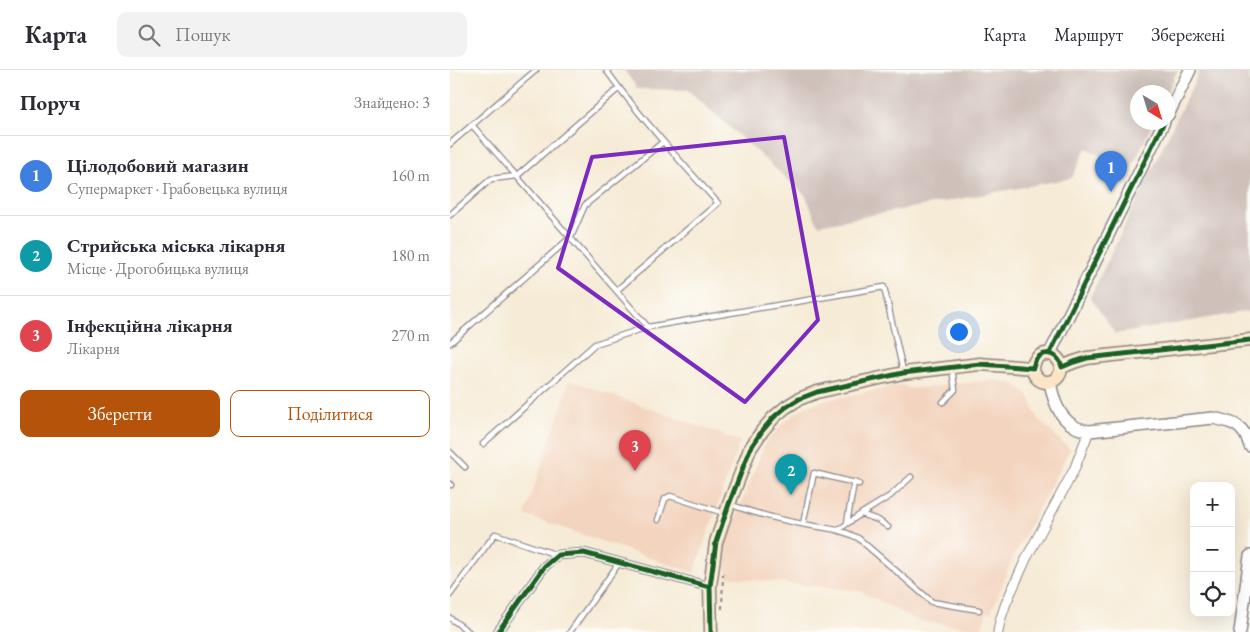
<!DOCTYPE html>
<html lang="uk">
<head>
<meta charset="utf-8">
<style>
	:root { --surface:#fff; --page:#f2f2f3; --text:#2b2b33; --muted:#7c7c81; --line:#e1e1e2; --accent:#b45309 }
	body { margin:0; font-family:"EB Garamond",serif; background:var(--page); color:var(--text) }
	.controls { position:absolute; right:15px; bottom:15px; display:grid; overflow:hidden; border-radius:10px; box-shadow:0 5px 20px #0002 }
	.controls button { width:45px; height:45px; display:grid; place-items:center; padding:0; border:0; border-bottom:1px solid var(--line); background:var(--surface); color:var(--text); font:25px sans-serif }
	.compass { position:absolute; left:680px; top:15px; width:45px; height:45px; border-radius:50%; background:var(--surface); box-shadow:0 5px 20px #0002; rotate:142deg }
	.you { position:absolute; left:508px; top:261px; width:18px; height:18px; margin:-12px; border:4px solid #fff; border-radius:50%; background:#1a73e8; box-shadow:0 0 0 8px #1a73e833 }
	.badge { display:grid; place-items:center; width:32px; height:32px; border-radius:50%; background:var(--accent); color:#fff; font-size:16px; font-weight:700 }
	.pin { position:absolute; translate:-50% -41px; filter:drop-shadow(0 1px 2px #0008) }
	.pin::after { content:''; position:absolute; top:26px; width:18px; height:15px; background:inherit; clip-path:polygon(0 0,100% 0,50% 100%) }
	.list { margin:0; padding:0; list-style:none }
	h2 { display:flex; justify-content:space-between; align-items:center; height:65px; margin:0; padding:0 20px; font-size:21px }
	h2 small { font-size:16px; font-weight:400; color:var(--muted) }
	.list li { display:grid; grid-template-columns:32px 1fr auto; gap:15px; align-items:center; box-sizing:border-box; height:80px; padding:0 20px; border-top:1px solid var(--line) }
	.list b { display:block; font-size:19px; white-space:nowrap }
	.list p { margin:0; font-size:16px; white-space:nowrap; color:var(--muted) }
	.list em { font-size:16px; font-style:normal; color:var(--muted) }
	.actions { display:flex; gap:10px; padding:15px 20px }
	.actions a { flex:1; padding:11px 0; border:1px solid var(--accent); border-radius:10px; text-align:center; font-size:18px; color:var(--accent) }
	.actions .main { background:var(--accent); color:#fff }
	.icon { flex:none; width:28px; height:28px; fill:none; stroke:currentColor; stroke-width:2; stroke-linecap:round; stroke-linejoin:round }
	.map { position:relative; flex:none; width:800px; height:562px; overflow:hidden }
	header { display:flex; align-items:center; gap:30px; box-sizing:border-box; height:70px; padding:0 25px; background:var(--surface); border-bottom:1px solid var(--line) }
	header strong { font-size:24px }
	nav { display:flex; gap:28px; margin-inline-start:auto; font-size:18px }
	.search { width:350px; height:45px; background:var(--page); display:flex; align-items:center; gap:12px; box-sizing:border-box; padding:0 18px; border-radius:10px; color:var(--muted); font-size:19px }
	main { display:flex }
	aside { flex:1; background:var(--surface) }
	.map>svg:first-child { display:block }
</style>
</head>
<body>
<header>
<strong>Карта</strong>
<div class="search"><svg class="icon" aria-label="search" viewBox="0 0 24 24"><circle cx="10" cy="10" r="6"/><path d="M15 15l6 6"/></svg>Пошук</div>
<nav><a>Карта</a><a>Маршрут</a><a>Збережені</a></nav>
</header>
<main>
<aside>
<h2>Поруч<small>Знайдено: 3</small></h2>
<ul class="list">
<li><span class="badge" style="background:#3f7fe0">1</span><div><b>Цілодобовий магазин</b><p>Супермаркет · Грабовецька вулиця</p></div><em>160 m</em></li>
<li><span class="badge" style="background:#0f9aa8">2</span><div><b>Стрийська міська лікарня</b><p>Місце · Дрогобицька вулиця</p></div><em>180 m</em></li>
<li><span class="badge" style="background:#e0444e">3</span><div><b>Інфекційна лікарня</b><p>Лікарня</p></div><em>270 m</em></li>
</ul>
<div class="actions"><a class="main">Зберегти</a><a>Поділитися</a></div>
</aside>
<div class="map">
<svg width="800" height="562" viewBox="0 0 800 562">
	<rect width="100%" height="100%" fill="#fdfcf7"/>
	<filter id="ink" filterUnits="userSpaceOnUse"><feTurbulence type="fractalNoise" baseFrequency=".02" numOctaves="2"/><feDisplacementMap in="SourceGraphic" scale="10" xChannelSelector="R" yChannelSelector="G"/><feConvolveMatrix kernelMatrix="1 2 1 2 8 2 1 2 1" color-interpolation-filters="sRGB"/></filter>
	<filter id="wash" filterUnits="userSpaceOnUse"><feTurbulence type="fractalNoise" baseFrequency=".0096" numOctaves="4" result="noise"/><feDisplacementMap in="SourceGraphic" scale="20" xChannelSelector="R" yChannelSelector="G"/><feGaussianBlur stdDeviation="1.12" result="paint"/><feColorMatrix in="noise" values="0 0 0 0 0 0 0 0 0 0 0 0 0 0 0 0 0 1.4 0 .05"/><feComposite in="paint" operator="in"/></filter>
	<g filter="url(#wash)">
		<rect width="100%" height="100%" fill="#f6ebd6"/>
		<path fill="#f3d4be" d="M120 310 290 371 244 503 75 445Z
			M542 310 552 311 561 313 571 319 579 326 587 348 620 379 564 485 541 543 537 542 532 559 468 551 410 521 276 507V474L315 373 334 352 353 338 371 331 453 315 461 319Z"/>
		<path fill="#cfc0ba" d="M174 0H728L717 22H688V52L703 53 680 101 636 78 622 108 368 155 356 126 238 20 188 19Z
			M750 0H800V241L665 264 640 227Z"/>
	</g>
	<g filter="url(#ink)">
		<g fill="none" stroke-linecap="round" stroke-linejoin="round">
			<defs>
				<path id="service" d="M156 0C190 47 229 90 268 133L167 220
					M22 55 198 257
					M0 74 86 0
					M0 145 41 109 67 106 169 18
					M0 273 121 167 135 135 213 72
					M493 332 505 320 502 298
					M33 374 145 274 198 257 434 217 453 301
					M0 382 15 397
					M0 414 1 415
					M279 434C303 443 327 449 352 454 373 458 389 458 408 468L482 532 529 540
					M411 444 440 426 461 407
					M208 450 215 429 220 426 274 443
					M397 453 404 412
					M353 454 364 403 409 414
					M388 460 411 444 428 450 438 457
					M0 525 45 464 107 485
					M0 548 19 562
					M120 562 169 493"/>
				<path id="minor" d="M48 562 94 497 108 485 134 483 260 517
					M548 562 550 551 556 533 577 487 624 400 639 361"/>
				<path id="tertiary" d="M718 45 740 0
					M600 283 714 52
					M600 312C603 328 608 347 624 356 628 359 634 360 639 361L763 348C783 352 794 355 800 376
					M790 562 800 486"/>
				<path id="secondary" d="M583 298a14 14 0 1 1 28 0a14 14 0 1 1-28 0Z
					M261 562 260 517 266 472 279 434 300 379 312 361 324 347 336 337 349 329 367 322 453 303 530 294 583 298C586 279 607 279 612 297L624 292 637 288 800 270"/>
			</defs>
			<use href="#service" stroke="#8c8688" stroke-width="7"/>
			<use href="#minor" stroke="#8c8688" stroke-width="11"/>
			<use href="#tertiary" stroke="#8c8688" stroke-width="14"/>
			<use href="#secondary" stroke="#8c8688" stroke-width="15"/>
			<path stroke="#8c8688" stroke-width="2" stroke-dasharray="4 4" stroke-linecap="butt" d="M272 539 273 504"/>
			<use href="#service" stroke="#fff" stroke-width="4.5"/>
			<use href="#minor" stroke="#fff" stroke-width="9"/>
			<use href="#tertiary" stroke="#fff" stroke-width="11"/>
			<use href="#secondary" stroke="#fce5c4" stroke-width="12"/>
			<defs>
				<path id="cycleway" d="M600 283 714 52
					M48 562 94 497 108 485 134 483 260 517
					M261 562 260 517 266 472 279 434 300 379 312 361 324 347 336 337 349 329 367 322 453 303 530 294 583 298C586 279 607 279 612 297L624 292 637 288 800 270"/>
			</defs>
			<use href="#cycleway" stroke="#fdfcf7" stroke-width="8"/>
			<use href="#cycleway" stroke="#1b5e20" stroke-width="5"/>
		</g>
	</g>
	<path fill="none" stroke="#7b2cbf" stroke-width="4" stroke-linejoin="round" d="M334 67 368 250 295 332 108 198 142 87Z"/>
</svg>
<div class="controls">
<button>+</button>
<button>−</button>
<button><svg class="icon" aria-label="locate" viewBox="0 0 24 24"><circle cx="12" cy="12" r="6"/><path d="M12 2v4M12 18v4M2 12h4M18 12h4"/></svg></button>
</div>
<svg class="compass" viewBox="-18 -18 36 36"><path d="M0-13l5 13h-10z" fill="#e53935"/><path d="M0 13l5-13h-10z" fill="#7c7c81"/></svg>
<div class="you"></div>
<div class="pin badge" style="left:661px;top:122px;background:#3f7fe0">1</div>
<div class="pin badge" style="left:341px;top:425px;background:#0f9aa8">2</div>
<div class="pin badge" style="left:185px;top:401px;background:#e0444e">3</div>
</div>
</main>
</body>
</html>
